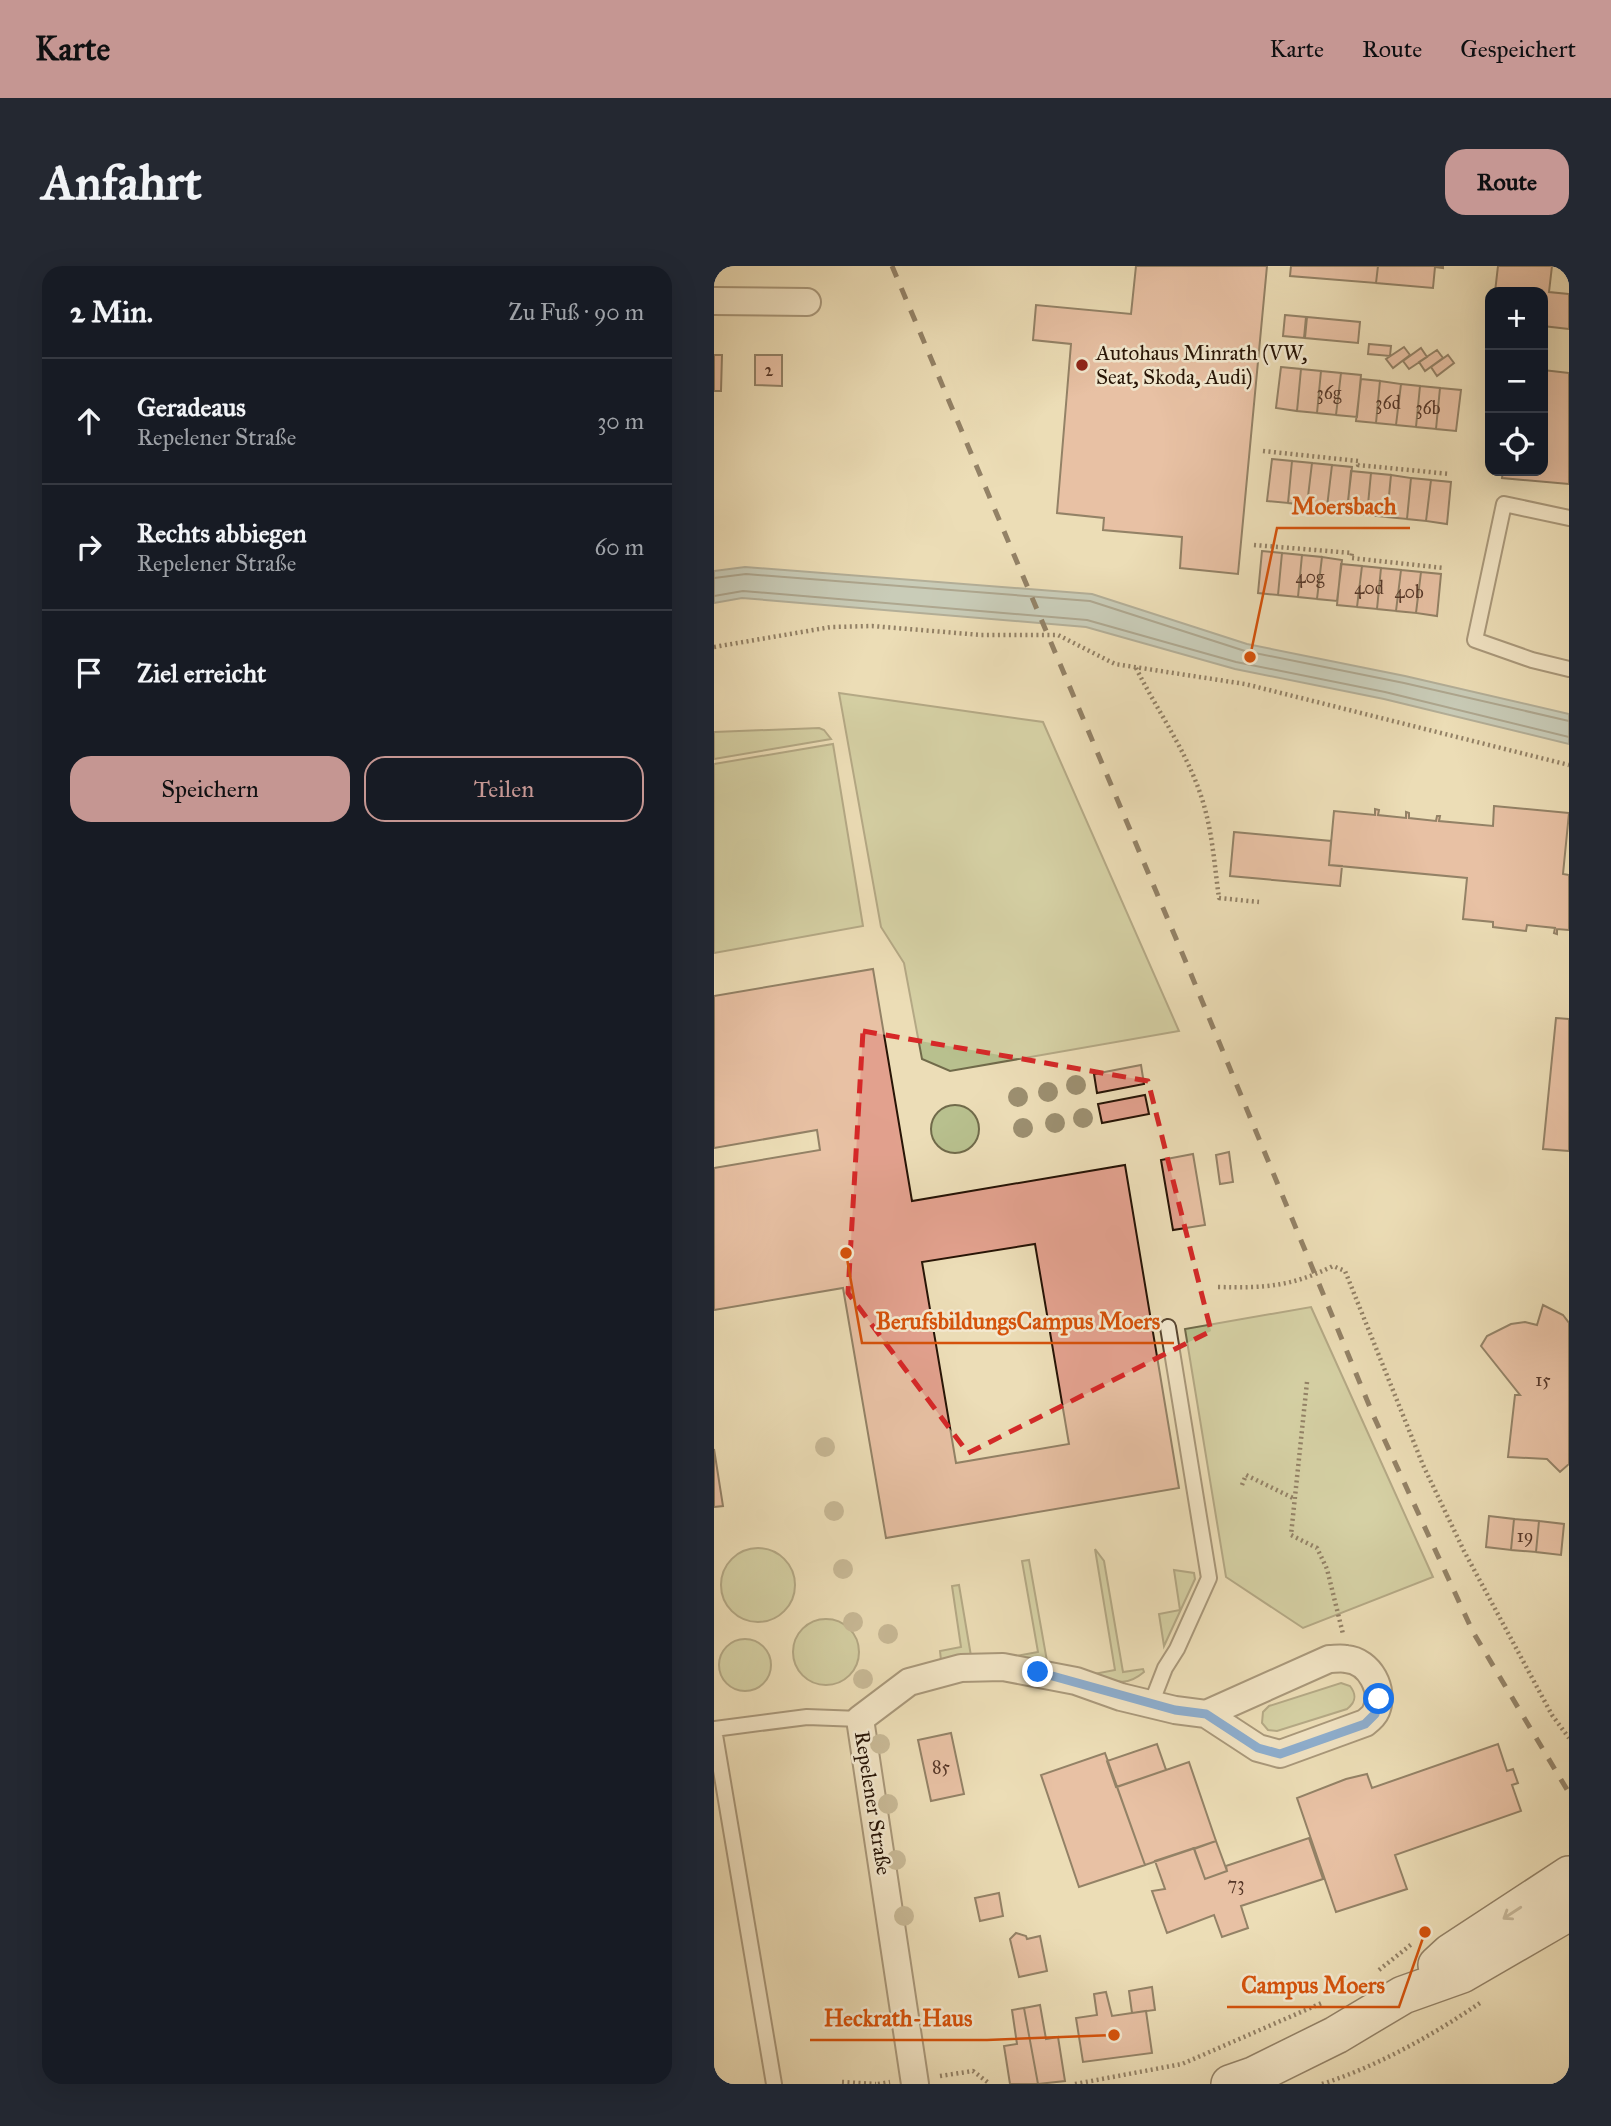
<!DOCTYPE html>
<html lang="de">
<head>
<meta charset="utf-8">
<style>
	:root { --surface:#171b24; --page:#242831; --text:#f1f3f6; --muted:#9ea1a6; --line:#363941; --accent:#c59692 }
	body { margin:0; font-family:"IM FELL Great Primer",serif; background:var(--page); color:var(--text) }
	.controls { position:absolute; right:21px; top:21px; display:grid; overflow:hidden; border-radius:14px; box-shadow:0 7px 28px #0002 }
	.controls button { width:63px; height:63px; display:grid; place-items:center; padding:0; border:0; border-bottom:2px solid var(--line); background:var(--surface); color:var(--text); font:35px sans-serif }
	.stop { position:absolute; width:21px; height:21px; margin:-16px; border:5px solid #1a73e8; border-radius:50%; background:#fff }
	.stop.end { background:#1a73e8; border-color:#fff; box-shadow:0 2px 7px #0008 }
	.list { margin:0; padding:0; list-style:none }
	h2 { display:flex; justify-content:space-between; align-items:center; height:91px; margin:0; padding:0 28px; font-size:30px }
	h2 small { font-size:23px; font-weight:400; color:var(--muted) }
	.list li { display:grid; grid-template-columns:46px 1fr auto; gap:21px; align-items:center; box-sizing:border-box; height:126px; padding:0 28px; border-top:2px solid var(--line) }
	.list b { display:block; font-size:26px; white-space:nowrap }
	.list p { margin:0; font-size:23px; white-space:nowrap; color:var(--muted) }
	.list em { font-size:23px; font-style:normal; color:var(--muted) }
	.actions { display:flex; gap:14px; padding:21px 28px }
	.actions a { flex:1; padding:16px 0; border:2px solid var(--accent); border-radius:21px; text-align:center; font-size:24px; color:var(--accent) }
	.actions .main { background:var(--accent); color:#111 }
	.icon { flex:none; width:38px; height:38px; fill:none; stroke:currentColor; stroke-width:2; stroke-linecap:round; stroke-linejoin:round }
	.map { position:relative; flex:none; width:855px; height:1818px; overflow:hidden; border-radius:21px }
	header { display:flex; align-items:center; gap:42px; box-sizing:border-box; height:98px; padding:0 35px; background:var(--accent); color:#111 }
	header strong { font-size:33px }
	nav { display:flex; gap:38px; margin-inline-start:auto; font-size:24px }
	.intro { display:flex; align-items:center; justify-content:space-between; box-sizing:border-box; height:168px; padding:0 42px }
	h1 { margin:0; font-size:49px }
	.button { padding:18px 32px; border-radius:21px; background:var(--accent); color:#111; font-size:24px; font-weight:700 }
	main { display:flex; gap:42px; padding:0 42px }
	aside { flex:1; background:var(--surface); border-radius:21px; box-shadow:0 7px 28px #0002 }
	.map>svg:first-child { display:block }
</style>
</head>
<body>
<header>
<strong>Karte</strong>
<nav><a>Karte</a><a>Route</a><a>Gespeichert</a></nav>
</header>
<div class="intro"><h1>Anfahrt</h1><a class="button">Route</a></div>
<main>
<aside>
<h2>2 Min.<small>Zu Fuß · 90 m</small></h2>
<ul class="list">
<li><svg class="icon" aria-label="ahead" viewBox="0 0 24 24"><path d="M12 20V5M6 11l6-6 6 6"/></svg><div><b>Geradeaus</b><p>Repelener Straße</p></div><em>30 m</em></li>
<li><svg class="icon" aria-label="right" viewBox="0 0 24 24"><path d="M7 20v-9h11M14 6l5 5-5 5"/></svg><div><b>Rechts abbiegen</b><p>Repelener Straße</p></div><em>60 m</em></li>
<li><svg class="icon" aria-label="arrive" viewBox="0 0 24 24"><path d="M6 21V4h12l-3 4 3 4H6"/></svg><div><b>Ziel erreicht</b></div></li>
</ul>
<div class="actions"><a class="main">Speichern</a><a>Teilen</a></div>
</aside>
<div class="map">
<svg width="855" height="1818" viewBox="0 0 855 1818">
	<rect width="100%" height="100%" fill="#ecddb7"/>
	<filter id="stains"><feTurbulence type="fractalNoise" baseFrequency=".00286" numOctaves="4"/><feColorMatrix values="0 0 0 0 .2 0 0 0 0 .09 0 0 0 0 .02 0 0 0 .5 -.17"/></filter>
	<radialGradient id="worn" r=".72"><stop offset=".6" stop-color="#630" stop-opacity="0"/><stop offset="1" stop-color="#630" stop-opacity=".3"/></radialGradient>
	<path fill="#b8c08e" stroke="#706a4a" stroke-width="2" d="M125 427 329 456 465 765 236 805 208 793 190 697 167 661Z
		M105 462 110 464 117 473 0 493V466Z
		M119 478 149 660 0 687V498Z
		M217 863a24 24 0 1 1 48 0a24 24 0 1 1-48 0Z
		M597 1041 719 1311 589 1362 512 1311 471 1063Z
		M7 1319a37 37 0 1 1 74 0a37 37 0 1 1-74 0Z
		M381 1283 390 1295 409 1406 429 1403 430 1406C411 1422 401 1415 380 1408L401 1404Z
		M315 1294 333 1395 302 1390 324 1386 308 1295Z
		M460 1304 480 1307 481 1313 450 1380 445 1348 466 1344Z
		M245 1319 257 1390 227 1394 226 1385 247 1381 238 1320Z
		M79 1386a33 33 0 1 1 66 0a33 33 0 1 1-66 0Z
		M5 1399a26 26 0 1 1 52 0a26 26 0 1 1-52 0Z
		M627 1417 636 1420C643 1429 642 1436 633 1443L563 1465 554 1464 548 1457 549 1446 555 1440Z"/>
	<path fill="#9eb9ba" stroke="#6e7772" stroke-width="2" d="M31 301 378 328 533 378 691 410 855 448V478L670 433 521 403 372 361 28 332 0 337V305Z"/>
	<g fill="none" stroke-linecap="round" stroke-linejoin="round">
		<path stroke="#626660" stroke-width="2" d="M0 312 32 308 376 335 531 385 690 417 855 455
			M0 330 29 325 373 354 522 396 671 426 855 471"/>
	</g>
	<path fill="#e2a18e" stroke="#271406" stroke-width="2" fill-rule="evenodd" d="M422 0H553L524 308 466 302 468 271 389 264 390 252 343 247 357 78 319 74 322 39 417 48Z
		M577 0H664L662 17 576 10Z
		M664 0H729V2L721 1 719 22 662 17Z
		M784 0H838L835 26 855 28V63L829 60V26H781Z
		M571 49 592 51 590 72 569 70Z
		M593 51 646 56 644 77 591 72Z
		M655 78 677 80 676 90 654 88Z
		M690 81 696 89 679 102 672 93Z
		M707 82 713 91 695 103 689 95Z
		M723 84 729 92 711 105 705 96Z
		M0 89H8L7 125H0Z
		M41 89H68V120L41 119Z
		M734 89 740 97 723 110 717 101Z
		M567 101 587 103 583 145 562 142Z
		M587 103 607 105 603 147 583 145Z
		M829 104 855 107V218L788 212 789 205H829Z
		M607 105 627 107 622 149 603 147Z
		M627 107 647 109 643 151 622 149Z
		M647 113 666 115 662 157 642 155Z
		M666 115 687 118 682 159 662 157Z
		M687 118 706 120 702 161 682 159Z
		M706 120 726 122 722 163 702 161Z
		M726 122 747 124 742 165 722 163Z
		M558 193 578 195 574 237 553 235Z
		M578 195 598 197 593 239 574 237Z
		M598 197 618 199 613 241 593 239Z
		M618 199 638 201 633 243 613 241Z
		M637 205 657 207 653 249 633 247Z
		M657 207 677 209 673 251 653 249Z
		M677 209 697 212 693 253 673 251Z
		M697 212 717 214 712 255 693 253Z
		M717 214 737 216 733 258 712 255Z
		M548 285 568 287 564 329 544 327Z
		M568 287 588 289 584 331 564 329Z
		M588 289 608 291 603 333 584 331Z
		M608 291 628 294 623 335 603 333Z
		M627 298 648 300 643 341 623 339Z
		M648 300 667 302 663 343 643 341Z
		M667 302 687 304 682 345 663 343Z
		M687 304 707 306 702 347 682 345Z
		M707 306 727 308 723 350 702 347Z
		M780 540 855 547 849 608 855 609V664L843 663V668L840 667 841 662 813 659 812 665 779 661V656L749 653 753 612 615 599 620 545 661 549V543L665 544 664 549 692 552V546L695 547V552L722 555 723 550H726L725 555 779 560Z
		M520 566 617 575 615 599 628 600 626 620 516 610Z
		M159 703 198 935 411 899 465 1222 172 1272 129 1022 0 1044V902L106 884 103 864 0 882V730ZM321 978 355 1178 242 1197 208 996Z
		M842 752 855 753V885L829 883Z
		M427 799 430 818 383 827 380 808Z
		M431 829 435 848 388 857 384 838Z
		M515 886 519 916 506 918 502 889Z
		M479 888 491 959 459 964 447 894Z
		M829 1039 849 1049 855 1057V1198L846 1206 833 1193 794 1191 801 1129H806L767 1080 773 1070 797 1058 811 1056 823 1059Z
		M0 1183 9 1240 0 1241Z
		M775 1250 800 1253 797 1284 772 1281Z
		M800 1253 825 1255 822 1286 797 1284Z
		M825 1255 850 1258 847 1289 822 1286Z
		M237 1467 250 1528 217 1535 204 1474Z
		M443 1478 452 1504 402 1521 393 1495Z
		M784 1478 793 1505 799 1503 804 1517 798 1519 807 1545 681 1589 693 1623 622 1646 583 1532 632 1513 653 1508 658 1522Z
		M391 1487 431 1599 365 1621 327 1509Z
		M475 1496 502 1575 431 1599 403 1521Z
		M595 1572 609 1613 527 1640 534 1662 508 1671 500 1649 453 1667 438 1625 451 1623 441 1595 480 1582 491 1613 513 1605 512 1600Z
		M502 1575 513 1605 491 1613 480 1583Z
		M285 1627 289 1650 266 1655 261 1632Z
		M302 1667 312 1670 313 1673 326 1670 333 1705 305 1711 296 1673Z
		M438 1721 441 1744 418 1747 415 1725Z
		M392 1726 398 1750 432 1745 438 1787 369 1796 362 1752 383 1749 380 1728Z
		M326 1739 332 1773 344 1771 351 1815 324 1818 310 1742Z
		M310 1742 324 1818H296L290 1780 303 1778 298 1744Z"/>
	<g fill="none" stroke-linecap="round" stroke-linejoin="round">
		<defs>
			<path id="lane" d="M855 252 790 238 761 374 818 394 855 403
				M437 1438 451 1402 463 1383 495 1312 454 1061
				M60 1818 0 1463 93 1451 146 1453"/>
			<path id="street" d="M0 35 93 36
				M201 1818 146 1453 195 1416 247 1402 289 1401 362 1415 407 1431 461 1444 492 1448 544 1482 566 1488 651 1457C655 1454 660 1450 662 1445 671 1424 656 1395 632 1393 627 1392 620 1393 615 1393L492 1448"/>
			<path id="secondary" d="M723 1699 736 1687 855 1609
				M516 1818 539 1810 622 1769 689 1729 748 1708 855 1646"/>
		</defs>
		<use href="#lane" stroke="#584632" stroke-width="18"/>
		<use href="#street" stroke="#584632" stroke-width="30"/>
		<use href="#secondary" stroke="#271406" stroke-width="40"/>
		<path stroke="#271406" stroke-width="4.5" stroke-dasharray="2 3.5" stroke-linecap="butt" d="M549 185 644 195V199L736 208
			M540 279 638 287 637 292 730 302
			M0 381 117 361 158 360 267 369H344L401 398 531 418 855 499
			M422 402C446 450 479 494 492 547 499 574 501 604 505 632L545 636
			M504 1021C551 1022 576 1021 619 1000L631 1005 709 1199 750 1285 838 1449 855 1472
			M593 1116 577 1269 603 1282 613 1303 629 1368
			M528 1219 532 1209 581 1233
			M665 1704 699 1677
			M226 1810 259 1805 276 1818
			M128 1816 162 1818
			M164 1818 176 1816
			M361 1818 468 1798 610 1736
			M608 1818C664 1800 717 1770 766 1737"/>
		<use href="#lane" stroke="#f3e9d0" stroke-width="14"/>
		<use href="#street" stroke="#f3e9d0" stroke-width="26"/>
		<use href="#secondary" stroke="#f3e9d0" stroke-width="37"/>
		<path stroke="#271406" stroke-width="5" stroke-dasharray="12 12" stroke-linecap="butt" d="M178 0 474 701 660 1151 759 1366 855 1527"/>
	</g>
	<g fill="#9c8f70">
		<circle cx="362" cy="819" r="10"/>
		<circle cx="334" cy="826" r="10"/>
		<circle cx="304" cy="831" r="10"/>
		<circle cx="369" cy="852" r="10"/>
		<circle cx="341" cy="857" r="10"/>
		<circle cx="309" cy="862" r="10"/>
		<circle cx="111" cy="1181" r="10"/>
		<circle cx="120" cy="1245" r="10"/>
		<circle cx="129" cy="1303" r="10"/>
		<circle cx="139" cy="1356" r="10"/>
		<circle cx="174" cy="1368" r="10"/>
		<circle cx="149" cy="1413" r="10"/>
		<circle cx="166" cy="1478" r="10"/>
		<circle cx="174" cy="1538" r="10"/>
		<circle cx="182" cy="1594" r="10"/>
		<circle cx="190" cy="1650" r="10"/>
	</g>
	<defs><path id="oneway-shaft" d="M-6 0H5M1.5-3L5.5 0L1.5 3" fill="none" stroke-width="1.6" stroke-linecap="round" stroke-linejoin="round" transform="scale(1.75)"/></defs>
	<use stroke="#978975" href="#oneway-shaft" transform="translate(798 1647) rotate(147)"/>
	<g fill="none" stroke-linecap="round" stroke-linejoin="round">
		<path stroke="#1a73e8" stroke-width="9" d="M324 1406 461 1444 492 1448 544 1482 566 1488 651 1458 661 1448 665 1433"/>
	</g>
	<path d="M0 0H855V1818H0ZM149 765 434 815 497 1065 254 1187 134 1027Z" fill="#ecddb7" fill-opacity=".55" fill-rule="evenodd"/>
	<path fill="none" stroke="#d62828" stroke-width="5" stroke-dasharray="14 9" stroke-linejoin="round" d="M149 765 434 815 497 1065 254 1187 134 1027Z"/>
	<circle fill="#8f2418" stroke="#f3e9d0" stroke-width="2.5" cx="368" cy="99" r="7"/>
	<g text-anchor="middle" stroke-width="5" stroke-linejoin="round" paint-order="stroke">
		<g font-size="18" fill="#563728">
			<text x="55" y="110">2</text>
			<text x="615" y="133">36g</text>
			<text x="674" y="143">36d</text>
			<text x="714" y="148">36b</text>
			<text x="596" y="317">40g</text>
			<text x="655" y="328">40d</text>
			<text x="695" y="332">40b</text>
			<text x="829" y="1120">15</text>
			<text x="811" y="1276">19</text>
			<text x="227" y="1507">85</text>
			<text x="522" y="1624">73</text>
		</g>
		<g font-size="21" fill="#271406" stroke="#f3e9d0" text-anchor="start">
			<text x="382" y="94">Autohaus Minrath (VW,<tspan x="382" dy="24">Seat, Skoda, Audi)</tspan></text>
		</g>
		<g font-size="21" fill="#271406" stroke="#f3e9d0">
			<text transform="translate(159 1537) rotate(81)" y="7">Repelener Straße</text>
		</g>
	</g>
	<path fill="none" stroke="#d5520b" stroke-width="2.5" d="M536 391L563 262H696M132 987L148 1077H460M711 1666L685 1741H513M400 1769L273 1774H96"/>
	<g fill="#d5520b" stroke="#f3e9d0" stroke-width="2.5">
		<circle cx="536" cy="391" r="7"/>
		<circle cx="132" cy="987" r="7"/>
		<circle cx="711" cy="1666" r="7"/>
		<circle cx="400" cy="1769" r="7"/>
	</g>
	<g font-size="23" text-anchor="middle" font-weight="bold" fill="#d5520b" stroke="#f3e9d0" stroke-width="5" stroke-linejoin="round" paint-order="stroke">
		<text x="630" y="248">Moersbach</text>
		<text x="304" y="1063">BerufsbildungsCampus Moers</text>
		<text x="599" y="1727">Campus Moers</text>
		<text x="184" y="1760">Heckrath-Haus</text>
	</g>
	<rect width="100%" height="100%" filter="url(#stains)"/>
	<rect width="100%" height="100%" fill="url(#worn)"/>
</svg>
<div class="controls">
<button>+</button>
<button>−</button>
<button><svg class="icon" aria-label="locate" viewBox="0 0 24 24"><circle cx="12" cy="12" r="6"/><path d="M12 2v4M12 18v4M2 12h4M18 12h4"/></svg></button>
</div>
<div class="stop" style="left:665px;top:1433px"></div>
<div class="stop end" style="left:324px;top:1406px"></div>
</div>
</main>
</body>
</html>
